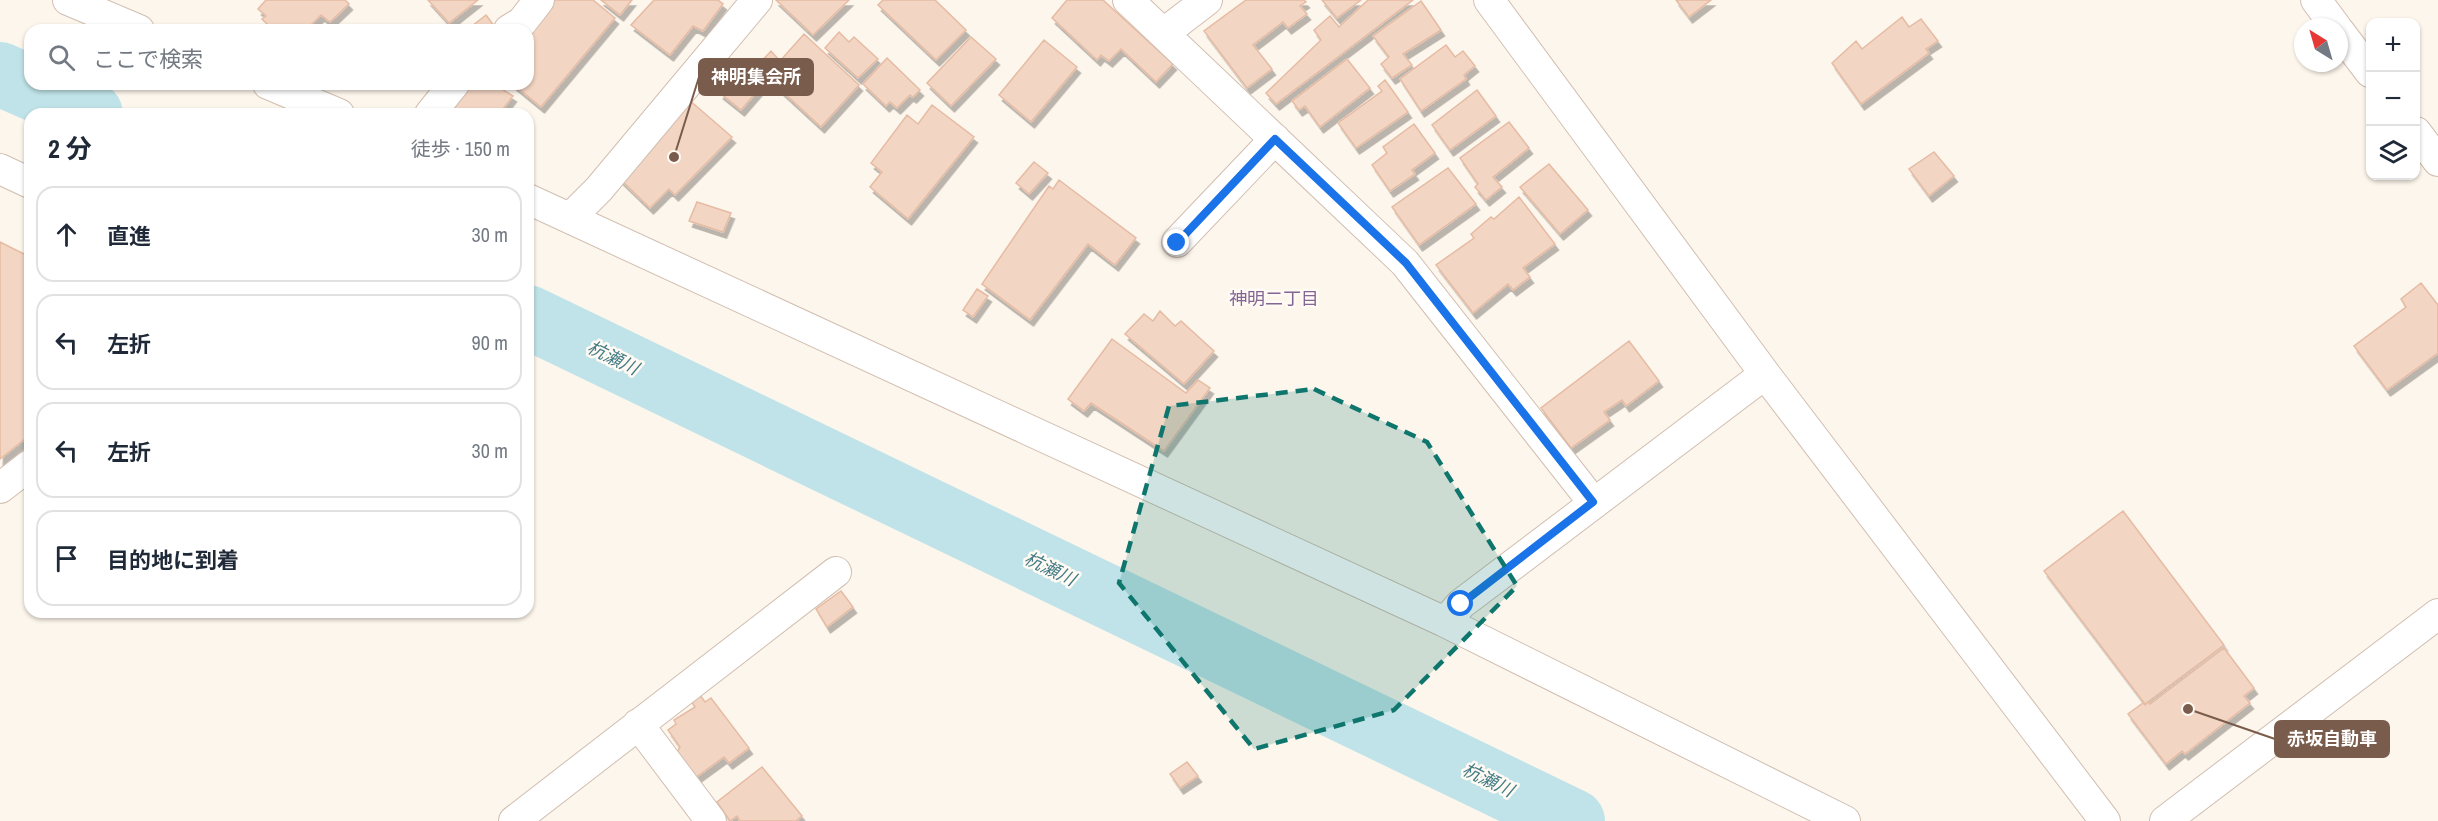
<!DOCTYPE html>
<html lang="ja">
<head>
<meta charset="utf-8">
<style>
	:root { --surface:#fff; --page:#f6f6f7; --text:#1f2937; --muted:#747a83; --line:#e0e1e3 }
	body { margin:0; font-family:"Archivo Narrow","Noto Sans JP",sans-serif; background:var(--page); color:var(--text) }
	.controls { position:absolute; right:18px; top:18px; display:grid; overflow:hidden; border-radius:12px; box-shadow:0 2px 4px #0004 }
	.controls button { width:54px; height:54px; display:grid; place-items:center; padding:0; border:0; border-bottom:2px solid var(--line); background:var(--surface); color:var(--text); font:30px sans-serif }
	.compass { position:absolute; left:2294px; top:18px; width:54px; height:54px; border-radius:50%; background:var(--surface); box-shadow:0 2px 4px #0004; rotate:323deg }
	.stop { position:absolute; width:18px; height:18px; margin:-14px; border:4px solid #1a73e8; border-radius:50%; background:#fff }
	.stop.end { background:#1a73e8; border-color:#fff; box-shadow:0 2px 6px #0008 }
	.list { margin:0; padding:0; list-style:none }
	h2 { display:flex; justify-content:space-between; align-items:center; height:78px; margin:0; padding:0 24px; font-size:26px }
	h2 small { font-size:20px; font-weight:400; color:var(--muted) }
	.list li { display:grid; grid-template-columns:39px 1fr auto; gap:18px; align-items:center; box-sizing:border-box; height:96px; margin:0 12px 12px; padding:0 12px; border:2px solid var(--line); border-radius:18px }
	.list b { display:block; font-size:22px; white-space:nowrap }
	.list em { font-size:20px; font-style:normal; color:var(--muted) }
	.icon { flex:none; width:33px; height:33px; fill:none; stroke:currentColor; stroke-width:2; stroke-linecap:round; stroke-linejoin:round }
	.map { position:relative; flex:none; width:2438px; height:821px; overflow:hidden }
	.search { position:absolute; background:var(--surface); box-shadow:0 2px 4px #0004; left:24px; top:24px; width:510px; height:66px; display:flex; align-items:center; gap:15px; box-sizing:border-box; padding:0 21px; border-radius:18px; color:var(--muted); font-size:22px }
	.panel { position:absolute; background:var(--surface); box-shadow:0 2px 4px #0004; left:24px; top:108px; width:510px; height:510px; border-radius:18px }
	.map>svg:first-child { display:block }
</style>
</head>
<body>
<div class="map">
<svg width="2438" height="821" viewBox="0 0 2438 821">
	<defs>
		<filter id="shadow"><feDropShadow dx="3.5" dy="6" stdDeviation="0" flood-color="#0004"/></filter>
	</defs>
	<rect width="100%" height="100%" fill="#fdf6ec"/>
	<g fill="none" stroke-linecap="round" stroke-linejoin="round">
		<path stroke="#bfe3e8" stroke-width="64" d="M0 74 91 114
			M528 317 1573 821"/>
	</g>
	<path fill="#f3d5c3" stroke="#e6bba3" stroke-width="1.5" filter="url(#shadow)" d="M266 0H345L349 4 330 22 321 15 306 30H273L262 19 266 16 258 9Z
		M428 0H478L449 23Z
		M553 0H593L615 18 541 107 513 84H528V31Z
		M601 0H632L620 15Z
		M654 0H718L723 4 703 31 693 26 670 55 631 25Z
		M776 0H849L813 35Z
		M883 0H935L966 30 936 60 878 5Z
		M1067 0H1103L1173 64 1156 82 1121 49 1109 61 1101 55 1097 60 1052 18Z
		M1246 0H1304L1306 2 1300 6 1307 14 1288 28 1283 22 1253 45 1272 69 1247 88 1204 31Z
		M1322 0H1361L1337 18Z
		M1368 0H1413L1276 104 1266 93 1321 40 1314 30 1330 16 1339 27Z
		M1676 0H1711L1689 17Z
		M1421 1 1441 30 1403 54 1412 65 1392 78 1381 64 1389 57 1373 36Z
		M486 15 495 27 491 30H467Z
		M1902 17 1909 27 1921 19 1938 41 1926 49 1929 53 1861 104 1832 63 1856 41 1862 49Z
		M839 32 849 42 854 37 878 59 858 78 825 48Z
		M804 34 859 85 821 127 756 67 771 51 780 61Z
		M971 37 996 59 951 106 927 83Z
		M1044 40 1077 67 1031 122 999 95Z
		M1446 45 1455 57 1463 51 1475 66 1464 75 1466 79 1421 111 1400 79Z
		M887 58 920 90 913 97 910 95 897 108 890 102 886 106 863 84Z
		M1347 59 1370 88 1320 127 1305 106 1299 110 1292 101Z
		M732 64 760 88 741 110 720 93 725 86 718 80Z
		M1385 80 1408 112 1356 148 1338 123 1382 91 1378 86Z
		M471 84H494L513 96 499 114H449Z
		M1477 90 1496 116 1450 150 1432 125Z
		M688 99 732 137 675 195 669 189 650 208 618 177Z
		M932 105 974 137 908 219 870 187 882 172 871 163 907 115 918 124Z
		M1509 122 1529 148 1493 177 1502 187 1486 200 1475 187 1478 184 1460 158Z
		M1414 124 1435 153 1412 170 1415 174 1390 191 1372 165 1387 153 1383 147Z
		M1934 152 1954 176 1929 196 1909 169Z
		M1034 162 1048 173 1029 194 1016 183Z
		M1549 164 1588 210 1560 234 1520 187Z
		M1448 168 1476 204 1419 245 1392 207Z
		M1059 180 1136 238 1115 265 1088 244 1030 320 982 284 1049 186 1053 189Z
		M1519 197 1555 244 1523 268 1530 277 1513 290 1508 284 1473 313 1436 265 1474 238 1471 234 1491 217 1494 219Z
		M697 202 731 213 723 232 689 221Z
		M0 242 30 257V435L0 459Z
		M2421 283 2438 305V353L2387 390 2354 346 2406 307 2401 299Z
		M977 289 988 296 973 317 963 310Z
		M1160 311 1175 326 1181 321 1214 351 1184 384 1125 334 1144 314 1153 321Z
		M1112 339 1186 393 1198 380 1210 388 1164 451 1091 403 1084 411 1068 399Z
		M1629 341 1659 381 1626 406 1622 400 1604 412 1610 420 1571 448 1541 408Z
		M2123 511 2224 645 2145 704 2044 571Z
		M841 591 853 607 827 627 816 609Z
		M2224 648 2254 688 2244 696 2250 703 2185 754 2182 751 2166 764 2128 714 2143 703 2145 705 2148 702 2150 704Z
		M700 695 705 702 711 698 749 748 729 763 724 757 695 778 677 752 680 747 668 730 676 724 674 720 695 707 691 701Z
		M1187 762 1198 776 1180 788 1170 774Z
		M762 767 802 816 796 821H740L737 816 730 821 717 802Z"/>
	<g fill="none" stroke-linecap="round" stroke-linejoin="round">
		<defs>
			<path id="street" d="M68 0 139 30
				M1128 0 1405 263 1593 502
				M1489 0 1765 374 2105 821
				M2316 0 2336 27
				M509 30 522 22 539 0
				M2339 31 2370 72
				M1164 33 1207 0
				M268 84 339 114
				M430 114 454 84
				M2416 132 2438 161
				M0 169 30 183
				M528 199 1445 622 1845 821
				M570 218 599 189 757 0
				M1177 242 1275 139
				M0 488 30 465
				M1445 622 1461 604 1765 374
				M638 724 711 821
				M514 821 836 572
				M2165 821 2438 614"/>
		</defs>
		<use href="#street" stroke="#d1beb0" stroke-width="32"/>
		<use href="#street" stroke="#fff" stroke-width="30"/>
	</g>
	<g fill="none" stroke-linecap="round" stroke-linejoin="round">
		<path stroke="#1a73e8" stroke-width="8" d="M1177 243 1275 139 1406 263 1593 502 1461 604"/>
	</g>
	<path fill="#0f766e" fill-opacity="0.2" stroke="#0f766e" stroke-width="4.5" stroke-dasharray="12 8" stroke-linejoin="round" d="M1314 389 1427 442 1517 586 1394 710 1254 749 1119 583 1169 406Z"/>
	<g text-anchor="middle" stroke-width="5" stroke-linejoin="round" paint-order="stroke">
		<g font-size="18" fill="#846695" stroke="#fffaf3">
			<text x="1274" y="305">神明二丁目</text>
		</g>
		<g font-size="18" font-style="italic" fill="#437c86" stroke="#fffaf3">
			<text transform="translate(613 358) rotate(26)" y="6">杭瀬川</text>
			<text transform="translate(1050 569) rotate(26)" y="6">杭瀬川</text>
			<text transform="translate(1488 780) rotate(26)" y="6">杭瀬川</text>
		</g>
	</g>
	<path fill="none" stroke="#7a5c4d" stroke-width="2" d="M674 157L699 77M2188 709L2275 739"/>
	<g fill="#7a5c4d" stroke="#fffaf3" stroke-width="2">
		<circle cx="674" cy="157" r="6"/>
		<circle cx="2188" cy="709" r="6"/>
	</g>
	<g fill="#7a5c4d" stroke="#7a5c4d" stroke-width="2">
		<rect x="699" y="59" width="114" height="36" rx="6"/>
		<rect x="2275" y="721" width="114" height="36" rx="6"/>
	</g>
	<g font-size="18" text-anchor="middle" font-weight="bold" fill="#fff">
		<text x="756" y="83">神明集会所</text>
		<text x="2332" y="745">赤坂自動車</text>
	</g>
</svg>
<div class="controls">
<button>+</button>
<button>−</button>
<button><svg class="icon" aria-label="layers" viewBox="0 0 24 24"><path d="M12 4l9 5-9 5-9-5zM3 14l9 5 9-5"/></svg></button>
</div>
<svg class="compass" viewBox="-18 -18 36 36"><path d="M0-13l5 13h-10z" fill="#e53935"/><path d="M0 13l5-13h-10z" fill="#747a83"/></svg>
<div class="stop" style="left:1461px;top:604px"></div>
<div class="stop end" style="left:1177px;top:243px"></div>
<div class="search"><svg class="icon" aria-label="search" viewBox="0 0 24 24"><circle cx="10" cy="10" r="6"/><path d="M15 15l6 6"/></svg>ここで検索</div>
<section class="panel">
<h2>2 分<small>徒歩 · 150 m</small></h2>
<ul class="list">
<li><svg class="icon" aria-label="ahead" viewBox="0 0 24 24"><path d="M12 20V5M6 11l6-6 6 6"/></svg><div><b>直進</b></div><em>30 m</em></li>
<li><svg class="icon" aria-label="left" viewBox="0 0 24 24"><path d="M17 20v-9H6M10 6l-5 5 5 5"/></svg><div><b>左折</b></div><em>90 m</em></li>
<li><svg class="icon" aria-label="left" viewBox="0 0 24 24"><path d="M17 20v-9H6M10 6l-5 5 5 5"/></svg><div><b>左折</b></div><em>30 m</em></li>
<li><svg class="icon" aria-label="arrive" viewBox="0 0 24 24"><path d="M6 21V4h12l-3 4 3 4H6"/></svg><div><b>目的地に到着</b></div></li>
</ul>
</section>
</div>
</body>
</html>
